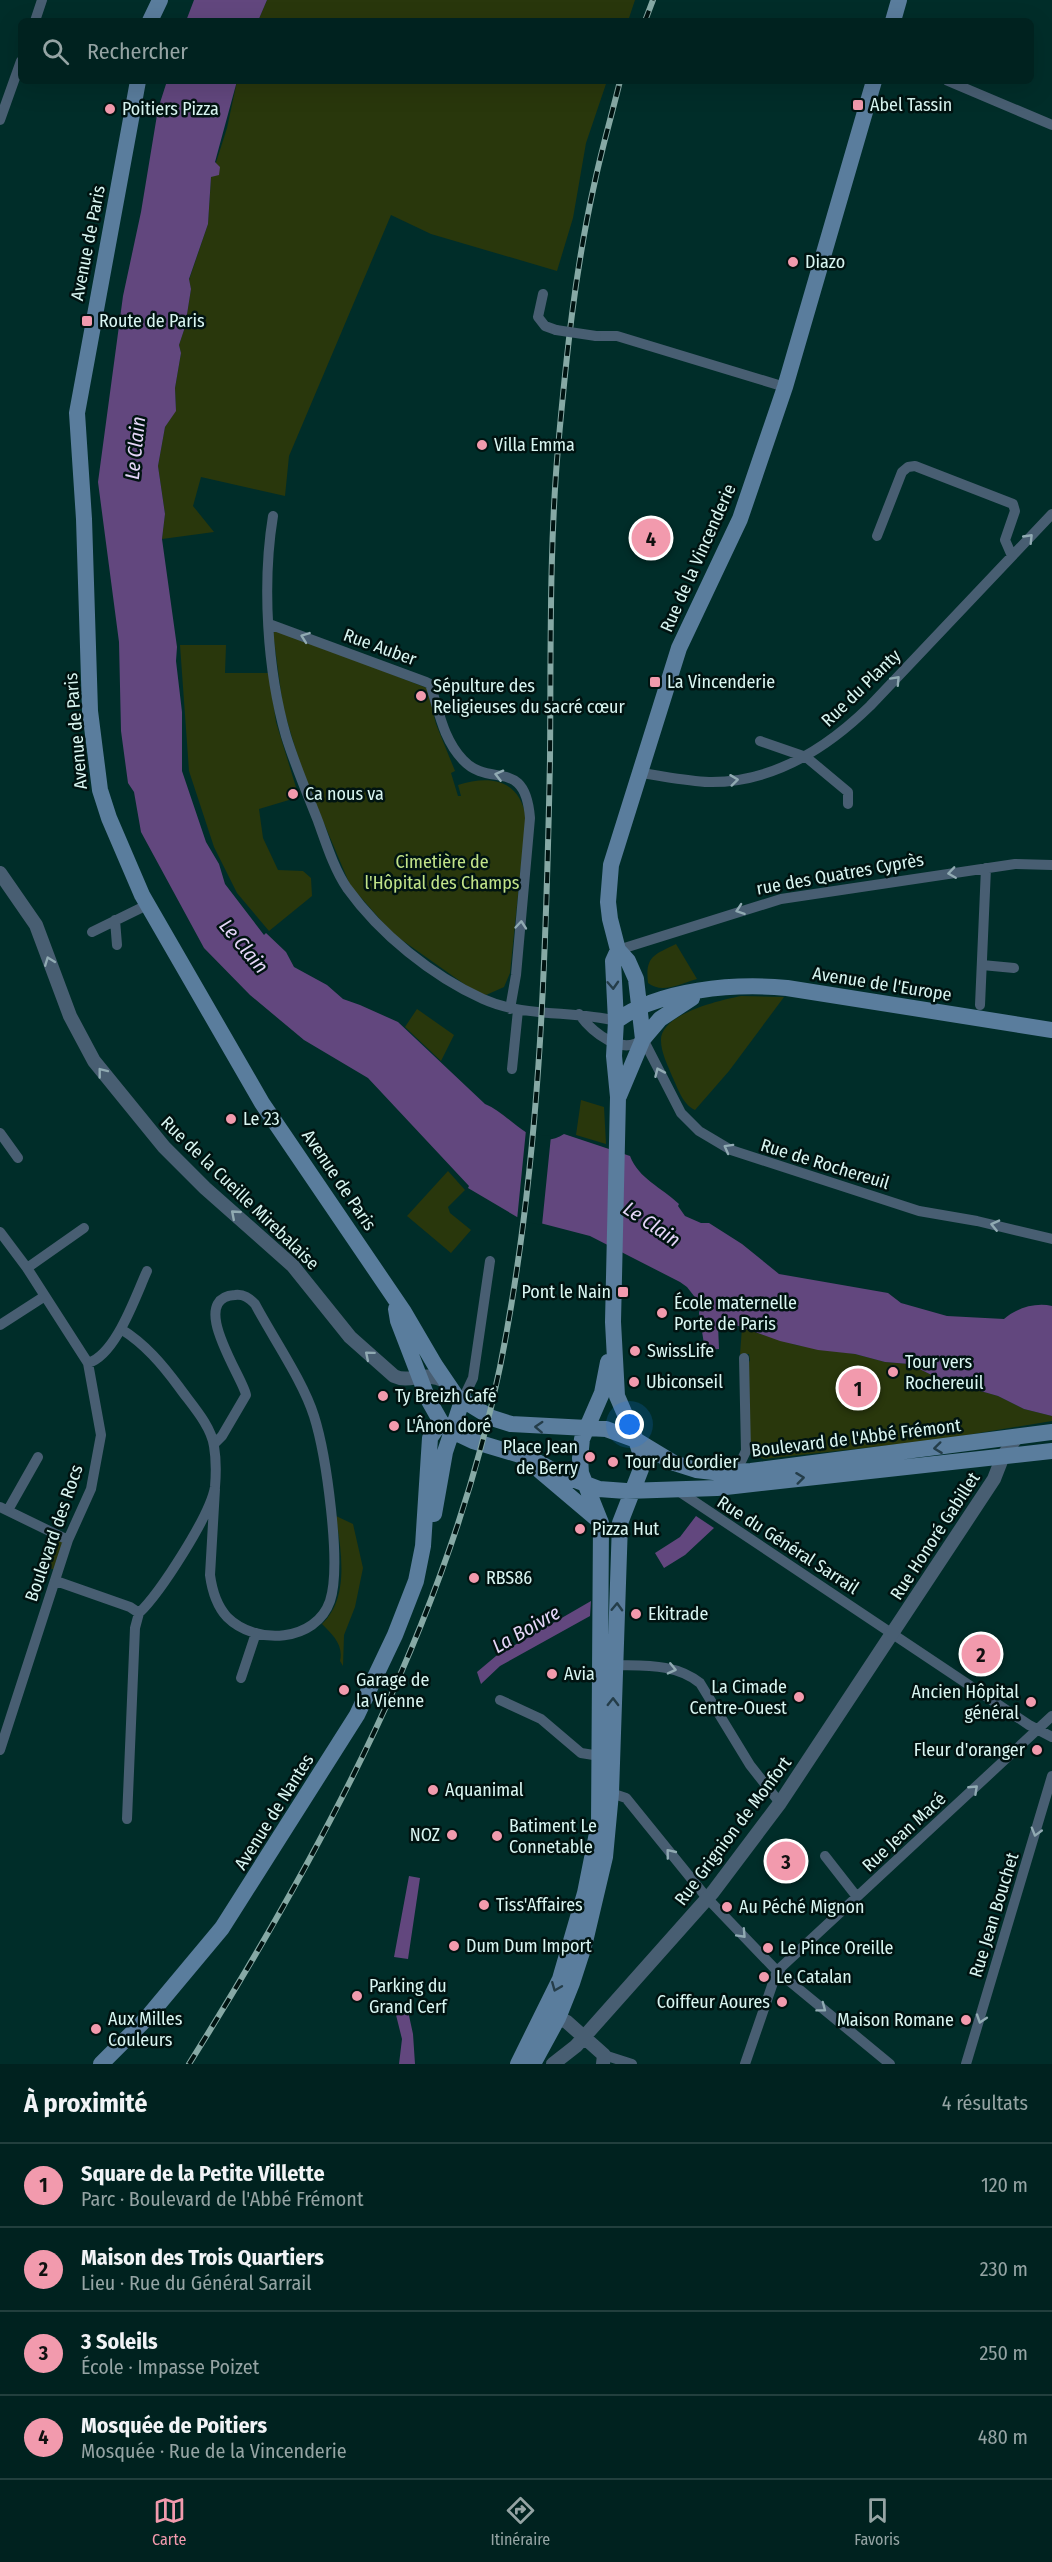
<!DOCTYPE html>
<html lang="fr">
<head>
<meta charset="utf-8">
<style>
	:root { --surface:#00221f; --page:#0a2a28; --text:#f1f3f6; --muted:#95a4a4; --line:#223f3d; --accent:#f29aad }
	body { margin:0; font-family:"Fira Sans Condensed",sans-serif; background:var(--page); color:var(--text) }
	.you { position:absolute; left:630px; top:1425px; width:21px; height:21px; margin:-15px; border:4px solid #fff; border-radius:50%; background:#1a73e8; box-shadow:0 0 0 9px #1a73e833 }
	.badge { display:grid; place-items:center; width:39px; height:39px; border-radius:50%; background:var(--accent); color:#111; font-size:20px; font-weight:700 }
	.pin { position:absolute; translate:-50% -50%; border:3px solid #fff; box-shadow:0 2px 6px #0006 }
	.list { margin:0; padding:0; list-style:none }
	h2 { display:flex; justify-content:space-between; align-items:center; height:78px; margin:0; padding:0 24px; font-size:26px }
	h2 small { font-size:20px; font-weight:400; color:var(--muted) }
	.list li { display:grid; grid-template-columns:39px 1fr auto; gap:18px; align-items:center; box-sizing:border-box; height:84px; padding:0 24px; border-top:2px solid var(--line) }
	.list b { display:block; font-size:22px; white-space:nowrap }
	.list p { margin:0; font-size:20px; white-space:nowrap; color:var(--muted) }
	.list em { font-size:20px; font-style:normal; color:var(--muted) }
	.icon { flex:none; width:33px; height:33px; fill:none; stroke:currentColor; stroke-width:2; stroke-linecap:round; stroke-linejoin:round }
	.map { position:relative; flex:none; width:1052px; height:2064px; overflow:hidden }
	.search { position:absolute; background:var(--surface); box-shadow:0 6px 24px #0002; left:18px; right:18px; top:18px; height:66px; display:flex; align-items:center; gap:15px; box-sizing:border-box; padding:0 21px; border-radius:9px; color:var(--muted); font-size:22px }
	.sheet { height:414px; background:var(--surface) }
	nav { display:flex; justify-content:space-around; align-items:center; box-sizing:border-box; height:84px; border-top:2px solid var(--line); background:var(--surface); font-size:16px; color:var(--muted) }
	nav a { display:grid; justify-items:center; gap:3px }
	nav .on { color:var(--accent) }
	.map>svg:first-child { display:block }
</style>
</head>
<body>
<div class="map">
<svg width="1052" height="2064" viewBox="0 0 1052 2064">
	<rect width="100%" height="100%" fill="#002d29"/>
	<path fill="#29370c" d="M267 0H635L628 21H258Z
		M237 81H607L586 143 573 218 557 271 431 234 391 215 289 456 285 496 201 477 193 506 214 532 162 539 165 514 158 466 165 427 176 410 175 388 181 353 179 345 185 327 191 289 189 280 208 224 211 178 227 128Z
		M277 630 427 688 436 724 455 771 451 773 458 796H461L458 785C490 775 519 779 526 817L510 973 504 987 486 995 474 991 392 933 350 885 302 771 283 707 273 633Z
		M180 645H226L225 673H269L276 722 299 797 259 809 263 838 278 870 303 871 311 878 312 896 269 931 237 893 214 847 189 771Z
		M676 944 697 979C680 984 662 994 648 983 645 956 654 955 676 944Z
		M741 996 784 997 729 1071 695 1110C682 1104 678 1088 672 1076 668 1066 661 1052 661 1041 659 1014 721 1000 741 996Z
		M417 1009 454 1035 441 1061 405 1027Z
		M581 1100 604 1107 606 1144 576 1135Z
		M448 1171 465 1190 448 1207 450 1213 471 1230 451 1253 407 1216Z
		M742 1328 796 1345 855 1354 885 1362 909 1364 942 1380 998 1396 1024 1409 1052 1416V1421L937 1440 764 1459 746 1451 745 1371 750 1360 749 1354H740Z
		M336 1516 353 1524 363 1568 355 1607 344 1635 343 1666 340 1661C344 1645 332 1634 322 1624 350 1597 341 1551 336 1516Z
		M49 1534 65 1540 55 1570 38 1563Z"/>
	<path fill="#62477e" d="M194 0H267L258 21H186Z
		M167 81H237L215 162 220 167 219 175 211 177 208 224 189 279 191 289 185 327 179 345 181 353 175 388 176 411 165 427 158 466 165 514 162 539 177 647 176 661 182 712V771L206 842 219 864 225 884 264 935 266 933 286 952 294 967 327 985 343 999 360 1005 398 1022 485 1104C511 1114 534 1154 564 1134L630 1156C639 1179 661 1187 679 1204L678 1206 685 1216 701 1223H709L742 1244 779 1274 888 1293 901 1303 947 1316 1004 1319C1016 1308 1036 1302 1052 1306V1416L1024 1409 998 1396 942 1380 909 1364 885 1362 855 1354 818 1350 780 1341 733 1324 718 1325 719 1349 705 1350 699 1313 701 1305 687 1287 680 1282 590 1236 517 1217 468 1188 469 1186 368 1078 304 1040 250 995 204 948 141 832 134 792 128 783 121 731 119 642 98 482 123 296 141 212 158 109Z
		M696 1516 714 1528 685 1555 664 1568 655 1553 680 1537Z
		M591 1601 590 1616 500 1666 481 1684 477 1672 496 1656Z
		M409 1876 420 1878 408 1959 394 1957Z
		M394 2007 406 2008 408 2011 413 2034 415 2064H399L402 2039Z"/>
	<path fill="#002d29" d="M526 1130 531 1134 551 1136 542 1225 517 1220Z"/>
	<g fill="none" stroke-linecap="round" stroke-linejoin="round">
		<path stroke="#485e72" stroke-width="10" d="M35 21 42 0
			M948 81 1052 125
			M0 120 21 61
			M543 294 538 317 545 326 556 330
			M596 336H617L785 387
			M273 516C262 583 267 670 286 736 295 765 307 793 318 821 326 843 334 869 347 888 380 934 432 976 483 999 525 1018 572 1010 616 1021
			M877 536 902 472 908 467 915 466 1013 504 1015 511 1005 540 1012 556
			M269 624 426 682 430 684C439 711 443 739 463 760 490 789 525 756 530 818L516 975 510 1009
			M760 741 806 757 848 792V804
			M640 773C663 776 686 781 709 782 772 783 826 749 870 706L1052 514
			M115 920 117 945
			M92 932 147 905
			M618 950 781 899 1015 864 1052 865
			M982 965 1014 968
			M980 1005 986 868
			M579 1014C592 1032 622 1057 643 1039L681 1113 699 1131 731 1150 919 1211 977 1221 1052 1239
			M512 1069 518 1010
			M0 1133 18 1158
			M0 1232 27 1268 88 1363 101 1435 91 1489 68 1540 0 1750
			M27 1268 84 1228
			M0 1325 45 1296
			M88 1363C116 1355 136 1295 147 1271
			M462 1401 473 1378 490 1261
			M214 1444 222 1436 246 1395C244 1379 186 1298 235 1295 244 1294 249 1298 255 1304 273 1338 303 1381 314 1416 326 1454 342 1565 330 1601 316 1642 256 1646 227 1617 217 1606 212 1590 210 1575L215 1489
			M736 1472 746 1451 744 1358
			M677 1490 1029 1725 1052 1737
			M0 1507 68 1540
			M8 1510 38 1457
			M56 1581 130 1607 139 1613C160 1593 210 1516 215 1487 216 1475 216 1458 214 1446 211 1425 191 1404 179 1387 162 1364 145 1344 121 1329
			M614 1665C644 1666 675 1663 700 1683L750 1765 780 1803
			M241 1678 256 1633
			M500 1700 541 1719 581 1753 600 1756
			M611 1793 626 1798 707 1898 777 1971 890 2064
			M127 1819 135 1628 139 1613
			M825 1856 857 1897
			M604 2055 632 2064
			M745 2064 777 1971 1052 1716
			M966 2064 1052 1776"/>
		<path stroke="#485e72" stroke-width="14" d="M0 873 36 925 70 1016 94 1061 164 1147 205 1188 293 1266 350 1337 394 1376C411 1384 423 1370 445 1381
			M551 2015 567 2022 604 2055 603 2064
			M553 2064 576 2046 713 1892 780 1803 994 1479 1003 1456 1016 1438"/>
		<path stroke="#5a7d9d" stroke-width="16" d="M150 21 160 0
			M893 21 899 0
			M138 81 77 413 84 519 90 711 100 790 109 818 142 895 262 1103 404 1312 435 1365 456 1396 492 1418 511 1424 606 1429 636 1440 674 1463 696 1470 722 1473 751 1471 1052 1432
			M616 1021C660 989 734 983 787 988L1052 1030
			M643 1039 660 1019 692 998
			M619 1096 643 1039 636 979 628 961 618 950 610 919 608 902 611 865 679 648 740 519 785 387 874 81
			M396 1309 398 1321 428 1399 441 1422 454 1432 473 1441 530 1458 562 1475 599 1489 626 1491 717 1488 1052 1451
			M540 1471 598 1520
			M434 1514 445 1452 462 1401
			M101 2064 146 2019 222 1928 357 1715 395 1635 416 1581 423 1546 430 1438 441 1422
			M518 2064 560 1979 585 1893 599 1823 601 1523 581 1473 580 1458 582 1439 602 1393 608 1362
			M533 2064 558 2018 572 1983 584 1946 605 1857 611 1793 620 1523 641 1469V1455L636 1440 617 1396 613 1322 618 1097 614 1056 616 1021 613 961 618 950"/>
		<defs>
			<path id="rail" d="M645 21 653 0
				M189 2064C323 1850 449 1617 500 1367 540 1167 546 962 550 759 551 656 549 551 558 448 566 359 575 269 595 181 602 148 612 114 620 81"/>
		</defs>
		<use href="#rail" stroke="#86a9a5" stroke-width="6"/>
		<use href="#rail" stroke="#001311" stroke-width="4" stroke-dasharray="11" stroke-linecap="butt"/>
		<path stroke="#485e72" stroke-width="10" d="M556 330 596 336"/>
	</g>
	<defs><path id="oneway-chevron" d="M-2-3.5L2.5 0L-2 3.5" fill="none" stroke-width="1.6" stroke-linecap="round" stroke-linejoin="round" transform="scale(1.5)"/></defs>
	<g stroke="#90aab2">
		<use href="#oneway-chevron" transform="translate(1029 538) rotate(-46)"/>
		<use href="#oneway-chevron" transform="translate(305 637) rotate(-160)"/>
		<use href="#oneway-chevron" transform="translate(896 680) rotate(-47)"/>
		<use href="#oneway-chevron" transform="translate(499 775) rotate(-166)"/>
		<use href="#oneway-chevron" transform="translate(734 780) rotate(-7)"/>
		<use href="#oneway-chevron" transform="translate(952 873) rotate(172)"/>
		<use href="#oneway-chevron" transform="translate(740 910) rotate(161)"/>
		<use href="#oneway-chevron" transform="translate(521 925) rotate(-85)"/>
		<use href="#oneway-chevron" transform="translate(49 961) rotate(-111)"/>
		<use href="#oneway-chevron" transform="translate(102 1072) rotate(-128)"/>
		<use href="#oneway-chevron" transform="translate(659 1072) rotate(-114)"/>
		<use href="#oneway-chevron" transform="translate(728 1148) rotate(-151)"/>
		<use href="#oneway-chevron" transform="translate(235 1214) rotate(-139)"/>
		<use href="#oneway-chevron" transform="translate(995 1225) rotate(-167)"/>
		<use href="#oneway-chevron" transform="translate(369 1355) rotate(-140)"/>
		<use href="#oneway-chevron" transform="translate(672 1669) rotate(13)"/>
		<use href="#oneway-chevron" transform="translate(974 1789) rotate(-43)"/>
		<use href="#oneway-chevron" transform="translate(1036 1832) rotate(106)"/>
		<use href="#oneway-chevron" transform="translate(670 1853) rotate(-129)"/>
		<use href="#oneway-chevron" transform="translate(742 1934) rotate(47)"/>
		<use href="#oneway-chevron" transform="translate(822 2008) rotate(37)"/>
		<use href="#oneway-chevron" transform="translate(981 2019) rotate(108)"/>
	</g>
	<g stroke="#243d49">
		<use href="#oneway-chevron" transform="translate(613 985) rotate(87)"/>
		<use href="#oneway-chevron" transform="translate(539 1427) rotate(-177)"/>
		<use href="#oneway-chevron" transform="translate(938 1448) rotate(173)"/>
		<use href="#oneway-chevron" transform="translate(800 1478) rotate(-7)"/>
		<use href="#oneway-chevron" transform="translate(617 1607) rotate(-88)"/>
		<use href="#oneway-chevron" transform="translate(613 1702) rotate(-89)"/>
		<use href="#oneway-chevron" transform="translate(556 1987) rotate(112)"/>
	</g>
	<g fill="#f29aad" stroke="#001311" stroke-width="2">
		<rect x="852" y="99" width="12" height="12" rx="3"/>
		<circle cx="110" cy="109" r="6"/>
		<circle cx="793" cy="262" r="6"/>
		<rect x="81" y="315" width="12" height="12" rx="3"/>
		<circle cx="482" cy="445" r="6"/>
		<rect x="649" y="676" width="12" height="12" rx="3"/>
		<circle cx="421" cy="696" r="6"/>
		<circle cx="293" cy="794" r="6"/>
		<circle cx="231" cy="1119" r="6"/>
		<rect x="617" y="1286" width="12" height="12" rx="3"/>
		<circle cx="662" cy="1313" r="6"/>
		<circle cx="635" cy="1351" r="6"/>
		<circle cx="893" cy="1372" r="6"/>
		<circle cx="634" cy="1382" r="6"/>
		<circle cx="383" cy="1396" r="6"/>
		<circle cx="394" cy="1426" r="6"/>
		<circle cx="590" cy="1457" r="6"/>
		<circle cx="613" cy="1462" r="6"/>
		<circle cx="580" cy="1529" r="6"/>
		<circle cx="474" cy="1578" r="6"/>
		<circle cx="636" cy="1614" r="6"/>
		<circle cx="552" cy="1674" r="6"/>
		<circle cx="344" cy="1690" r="6"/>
		<circle cx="799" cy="1697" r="6"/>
		<circle cx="1031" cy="1702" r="6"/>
		<circle cx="1037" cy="1750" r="6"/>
		<circle cx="433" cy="1790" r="6"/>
		<circle cx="452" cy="1835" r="6"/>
		<circle cx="497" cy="1836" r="6"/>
		<circle cx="484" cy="1905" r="6"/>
		<circle cx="727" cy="1907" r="6"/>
		<circle cx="454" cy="1946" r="6"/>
		<circle cx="768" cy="1948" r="6"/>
		<circle cx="764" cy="1977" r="6"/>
		<circle cx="357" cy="1996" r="6"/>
		<circle cx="782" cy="2002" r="6"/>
		<circle cx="966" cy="2020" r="6"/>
		<circle cx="96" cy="2029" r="6"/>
	</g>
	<g text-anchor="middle" stroke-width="5" stroke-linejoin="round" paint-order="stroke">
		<g font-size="18" fill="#d9f6f2" stroke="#001311" text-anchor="start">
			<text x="870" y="111">Abel Tassin</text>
			<text x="122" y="115">Poitiers Pizza</text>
			<text x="805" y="268">Diazo</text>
			<text x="99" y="327">Route de Paris</text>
			<text x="494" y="451">Villa Emma</text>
			<text x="667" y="688">La Vincenderie</text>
			<text x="433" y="692">Sépulture des<tspan x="433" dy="21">Religieuses du sacré cœur</tspan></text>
			<text x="305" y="800">Ca nous va</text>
			<text x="243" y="1125">Le 23</text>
			<text x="611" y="1298" text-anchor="end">Pont le Nain</text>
			<text x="674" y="1309">École maternelle<tspan x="674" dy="21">Porte de Paris</tspan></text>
			<text x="647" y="1357">SwissLife</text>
			<text x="905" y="1368">Tour vers<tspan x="905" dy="21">Rochereuil</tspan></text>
			<text x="646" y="1388">Ubiconseil</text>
			<text x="395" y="1402">Ty Breizh Café</text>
			<text x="406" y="1432">L'Ânon doré</text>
			<text x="578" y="1453" text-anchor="end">Place Jean<tspan x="578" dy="21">de Berry</tspan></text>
			<text x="625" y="1468">Tour du Cordier</text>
			<text x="592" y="1535">Pizza Hut</text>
			<text x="486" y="1584">RBS86</text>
			<text x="648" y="1620">Ekitrade</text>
			<text x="564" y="1680">Avia</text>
			<text x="356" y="1686">Garage de<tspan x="356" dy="21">la Vienne</tspan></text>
			<text x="787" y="1693" text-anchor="end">La Cimade<tspan x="787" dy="21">Centre-Ouest</tspan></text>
			<text x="1019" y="1698" text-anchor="end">Ancien Hôpital<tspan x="1019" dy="21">général</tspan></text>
			<text x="1025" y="1756" text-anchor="end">Fleur d'oranger</text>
			<text x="445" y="1796">Aquanimal</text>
			<text x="509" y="1832">Batiment Le<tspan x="509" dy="21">Connetable</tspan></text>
			<text x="440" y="1841" text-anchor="end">NOZ</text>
			<text x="496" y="1911">Tiss'Affaires</text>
			<text x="739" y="1913">Au Péché Mignon</text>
			<text x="466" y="1952">Dum Dum Import</text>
			<text x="780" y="1954">Le Pince Oreille</text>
			<text x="776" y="1983">Le Catalan</text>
			<text x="369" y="1992">Parking du<tspan x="369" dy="21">Grand Cerf</tspan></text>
			<text x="770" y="2008" text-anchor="end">Coiffeur Aoures</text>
			<text x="108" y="2025">Aux Milles<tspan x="108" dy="21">Couleurs</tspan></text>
			<text x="954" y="2026" text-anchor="end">Maison Romane</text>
		</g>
		<g font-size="18" fill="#d9f6f2" stroke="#001311">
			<text transform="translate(88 243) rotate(-79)" y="6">Avenue de Paris</text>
			<text transform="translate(698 558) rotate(-66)" y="6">Rue de la Vincenderie</text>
			<text transform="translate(380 647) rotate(20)" y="6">Rue Auber</text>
			<text transform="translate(861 688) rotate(-44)" y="6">Rue du Planty</text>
			<text transform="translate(76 731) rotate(-95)" y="6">Avenue de Paris</text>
			<text transform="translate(840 874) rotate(-10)" y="6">rue des Quatres Cyprès</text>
			<text transform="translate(882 984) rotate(9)" y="6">Avenue de l'Europe</text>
			<text transform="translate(825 1164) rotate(17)" y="6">Rue de Rochereuil</text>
			<text transform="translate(339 1180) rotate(56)" y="6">Avenue de Paris</text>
			<text transform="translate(240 1193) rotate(44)" y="6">Rue de la Cueille Mirebalaise</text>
			<text transform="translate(856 1438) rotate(-7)" y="6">Boulevard de l'Abbé Frémont</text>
			<text transform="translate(54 1533) rotate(-71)" y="6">Boulevard des Rocs</text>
			<text transform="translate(935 1536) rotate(-57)" y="6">Rue Honoré Gabillet</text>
			<text transform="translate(788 1545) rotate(33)" y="6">Rue du Général Sarrail</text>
			<text transform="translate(274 1812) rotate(-58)" y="6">Avenue de Nantes</text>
			<text transform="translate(733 1831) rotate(-53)" y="6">Rue Grignion de Monfort</text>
			<text transform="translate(904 1832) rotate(-43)" y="6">Rue Jean Macé</text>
			<text transform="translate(994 1915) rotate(-73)" y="6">Rue Jean Bouchet</text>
		</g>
		<g font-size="18" fill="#c1e389" stroke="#001311">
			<text x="442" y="868">Cimetière de<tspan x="442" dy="21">l'Hôpital des Champs</tspan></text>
		</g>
		<g font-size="20" font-style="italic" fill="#e5d6f8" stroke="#001311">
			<text transform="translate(135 448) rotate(-84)" y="7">Le Clain</text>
			<text transform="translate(244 946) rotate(50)" y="7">Le Clain</text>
			<text transform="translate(652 1224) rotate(34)" y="7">Le Clain</text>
			<text transform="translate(526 1629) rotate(-30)" y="7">La Boivre</text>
		</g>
	</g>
</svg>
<div class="you"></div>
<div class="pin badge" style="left:858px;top:1388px">1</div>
<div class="pin badge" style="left:981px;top:1654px">2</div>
<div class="pin badge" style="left:786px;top:1861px">3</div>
<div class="pin badge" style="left:651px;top:538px">4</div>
<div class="search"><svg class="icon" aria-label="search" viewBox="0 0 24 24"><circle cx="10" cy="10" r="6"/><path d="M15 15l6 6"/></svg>Rechercher</div>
</div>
<section class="sheet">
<h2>À proximité<small>4 résultats</small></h2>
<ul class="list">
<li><span class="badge">1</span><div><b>Square de la Petite Villette</b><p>Parc · Boulevard de l'Abbé Frémont</p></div><em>120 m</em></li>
<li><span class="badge">2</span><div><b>Maison des Trois Quartiers</b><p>Lieu · Rue du Général Sarrail</p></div><em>230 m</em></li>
<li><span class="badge">3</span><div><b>3 Soleils</b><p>École · Impasse Poizet</p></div><em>250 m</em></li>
<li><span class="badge">4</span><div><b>Mosquée de Poitiers</b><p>Mosquée · Rue de la Vincenderie</p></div><em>480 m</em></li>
</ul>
</section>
<nav>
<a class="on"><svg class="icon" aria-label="map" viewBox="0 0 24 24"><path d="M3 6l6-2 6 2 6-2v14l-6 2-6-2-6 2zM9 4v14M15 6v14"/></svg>Carte</a>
<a><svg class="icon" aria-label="directions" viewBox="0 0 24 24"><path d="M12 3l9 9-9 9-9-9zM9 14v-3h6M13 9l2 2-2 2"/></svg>Itinéraire</a>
<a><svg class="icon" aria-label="saved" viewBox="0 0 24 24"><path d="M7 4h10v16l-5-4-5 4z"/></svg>Favoris</a>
</nav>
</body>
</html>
